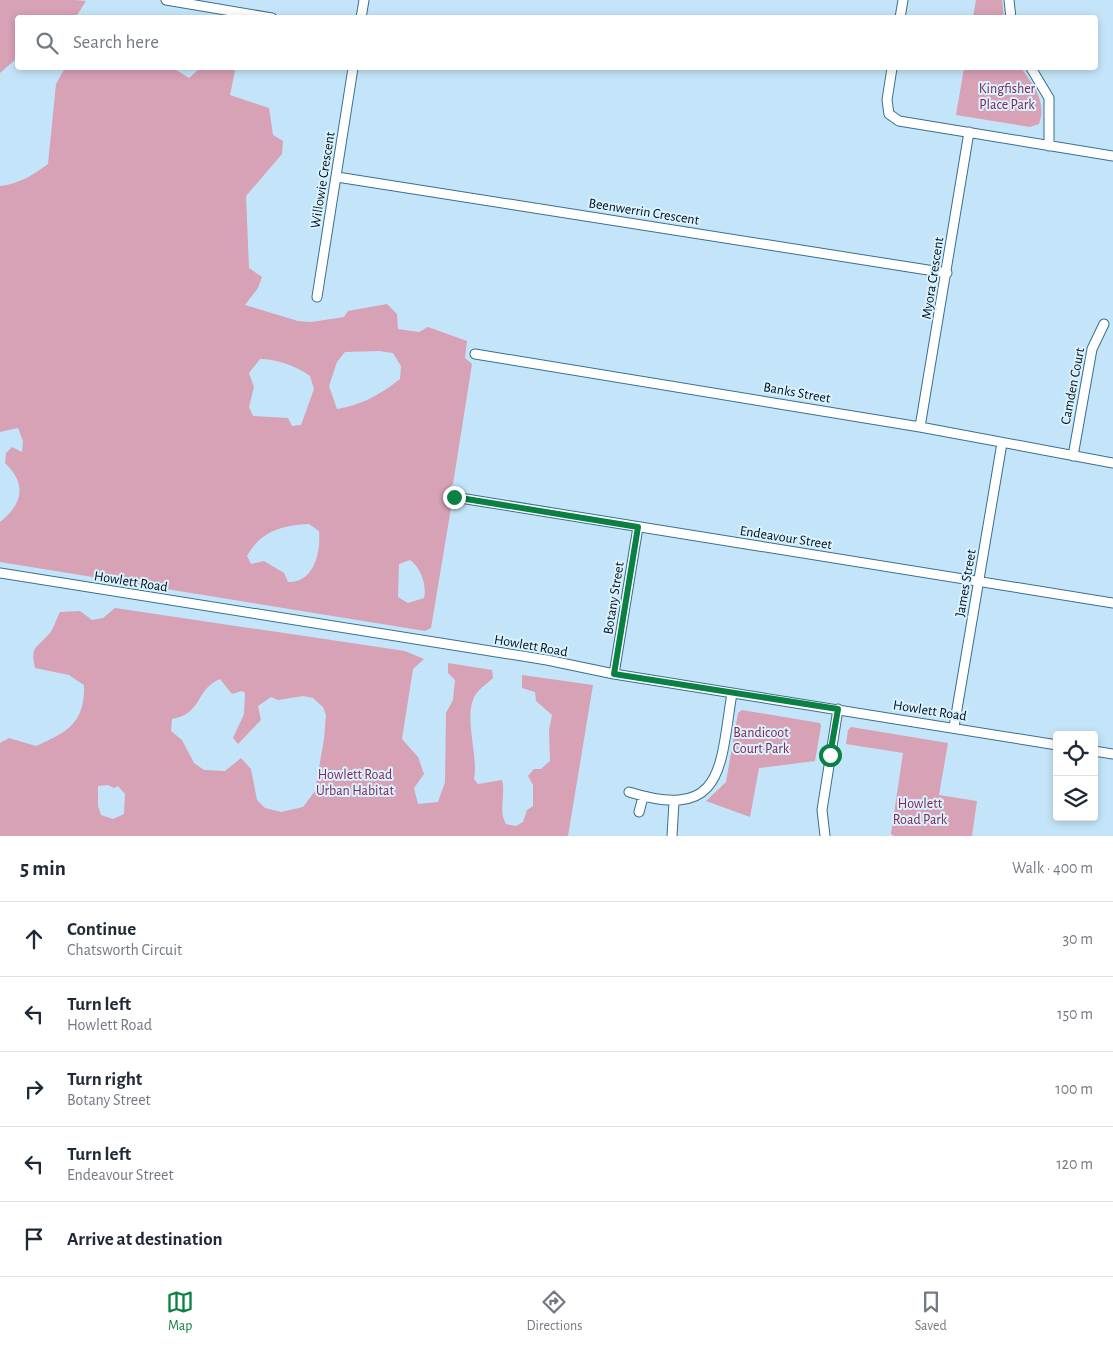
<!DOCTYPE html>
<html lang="en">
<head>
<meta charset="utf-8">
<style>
	:root { --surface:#fff; --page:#f2f2f3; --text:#1f2937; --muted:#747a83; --line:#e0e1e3; --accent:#0b8043 }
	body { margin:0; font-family:"Alegreya Sans",sans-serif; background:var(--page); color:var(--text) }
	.controls { position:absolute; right:15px; bottom:15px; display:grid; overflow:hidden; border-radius:5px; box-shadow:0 2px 8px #0003 }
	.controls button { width:45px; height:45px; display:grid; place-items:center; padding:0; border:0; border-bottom:1px solid var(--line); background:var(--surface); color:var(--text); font:25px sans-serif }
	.stop { position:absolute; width:15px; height:15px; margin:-11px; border:4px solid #0b8043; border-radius:50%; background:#fff }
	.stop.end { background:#0b8043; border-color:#fff; box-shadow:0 1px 5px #0008 }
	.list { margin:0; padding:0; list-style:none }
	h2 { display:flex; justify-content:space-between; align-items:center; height:65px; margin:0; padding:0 20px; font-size:21px }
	h2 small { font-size:16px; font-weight:400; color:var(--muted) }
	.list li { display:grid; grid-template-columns:32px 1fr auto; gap:15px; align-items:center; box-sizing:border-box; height:75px; padding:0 20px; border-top:1px solid var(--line) }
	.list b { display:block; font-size:19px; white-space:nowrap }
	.list p { margin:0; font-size:16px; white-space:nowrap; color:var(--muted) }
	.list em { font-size:16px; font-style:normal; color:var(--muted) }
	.icon { flex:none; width:28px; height:28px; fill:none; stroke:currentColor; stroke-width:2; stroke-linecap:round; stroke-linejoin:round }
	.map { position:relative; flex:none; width:1113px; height:836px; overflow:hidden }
	.search { position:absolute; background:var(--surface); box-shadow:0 2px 8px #0003; left:15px; right:15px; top:15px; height:55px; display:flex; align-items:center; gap:12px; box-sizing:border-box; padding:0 18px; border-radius:5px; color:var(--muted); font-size:19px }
	.sheet { height:440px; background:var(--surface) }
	nav { display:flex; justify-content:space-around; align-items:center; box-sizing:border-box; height:70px; border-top:1px solid var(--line); background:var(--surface); font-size:14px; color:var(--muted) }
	nav a { display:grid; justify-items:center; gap:2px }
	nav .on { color:var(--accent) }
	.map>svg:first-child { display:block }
</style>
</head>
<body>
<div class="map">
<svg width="1113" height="836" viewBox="0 0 1113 836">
	<rect width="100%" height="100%" fill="#c4e5f9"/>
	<path fill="#d7a1b6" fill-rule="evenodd" d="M0 0H75L86 1 76 17 18 18 17 58 0 73Z
		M976 0H1002L1004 17H973Z
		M65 68H173L189 78 200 68H233L235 71 230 95 269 108 273 135 283 141 282 154 246 196 249 268 262 277 258 288 245 305 298 321 311 322 344 317 348 311 387 304 397 314 398 329 419 332 428 327 467 341 465 358 472 364 453 484C445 490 447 500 451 508L431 628 425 631 0 562V522C23 504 27 484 5 463L6 453 12 447 22 452 23 441 18 428 0 432V186C19 184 33 175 48 164L56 84ZM379 351 393 353 401 366 400 379C381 394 362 405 337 409L329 386 337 362 345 352ZM260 359C276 359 297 366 310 376L314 389 301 425 292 426 288 418 253 416 249 407 254 387 249 373ZM309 524 319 531C321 552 314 583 288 582L284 573 264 561 251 564 247 556C260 532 282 525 309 524ZM410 560C421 568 427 585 424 598L408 603 398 597 399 564Z
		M964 68H1021C1034 86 1047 102 1039 124L1030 127 956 115Z
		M115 608 405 651 424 659 413 669 402 739 418 757 424 774 414 788 418 804 438 802 445 782 446 713 453 700 455 680 448 673V663L492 670 493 678C488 683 480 688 476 694 462 715 479 755 474 779L478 784 502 780C506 795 498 810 506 824L516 826 523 822 527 810 533 806V785L528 776 534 769H541L550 761 549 730 552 715 536 701 535 692 522 688V675L593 685 568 836H0V743L9 738 36 746C68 732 85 723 84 685L69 675 35 668C30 646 36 649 49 634 54 629 56 619 60 612L80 611 92 620 103 618ZM220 679 232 694 242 691 245 693 244 714 233 738 238 744 261 720 258 706 271 697 278 700 303 696 313 698 323 707 326 715 324 739 315 791 303 807 281 812 265 808 257 800 251 769 241 758 225 771 204 770 194 763 182 740 171 731 172 719C203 714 195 689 220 679ZM108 785 114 788 118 786 125 794 124 814 113 819 101 815 98 806V786Z
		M742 710 820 723 821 726 815 761 759 768 750 817 706 801 726 782 738 713Z
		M851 727 948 743 939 795 977 801 972 836H894L891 834 903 753 846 744 848 730Z"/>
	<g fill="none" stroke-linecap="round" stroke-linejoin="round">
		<defs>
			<path id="street" d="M166 0 272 18
				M1009 0 1011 18
				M361 18 364 0
				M900 18 903 0
				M892 68 887 100 889 114 899 121 1113 156
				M1031 68 1049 98V146
				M337 177 947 273
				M317 297 353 68
				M475 354 920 427 1113 463
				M920 427 969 132
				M1073 456 1092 349 1104 324
				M454 497 1113 603
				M0 573 547 660 614 674 1057 745
				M614 674 638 527
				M954 727 1002 443
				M1094 751 1113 754
				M629 792C725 822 720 766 732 693
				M639 812 643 797
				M672 836 674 802
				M825 836 822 810 838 709"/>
		</defs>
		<use href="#street" stroke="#386f8d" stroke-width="11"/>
		<use href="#street" stroke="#fff" stroke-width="9"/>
	</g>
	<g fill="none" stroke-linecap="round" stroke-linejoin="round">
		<path stroke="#0b8043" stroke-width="6" d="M454 497 638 527 614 674 838 709 830 755"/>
	</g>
	<g text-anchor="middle" stroke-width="4" stroke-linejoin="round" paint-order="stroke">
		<g font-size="14" fill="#822653" stroke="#daf1fe">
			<text x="1007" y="93">Kingfisher<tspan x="1007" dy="16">Place Park</tspan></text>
			<text x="761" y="737">Bandicoot<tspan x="761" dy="16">Court Park</tspan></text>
			<text x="355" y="779">Howlett Road<tspan x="355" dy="16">Urban Habitat</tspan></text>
			<text x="920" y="808">Howlett<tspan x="920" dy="16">Road Park</tspan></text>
		</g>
		<g font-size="14" fill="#00101b" stroke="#daf1fe">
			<text transform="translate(322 180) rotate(-81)" y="5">Willowie Crescent</text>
			<text transform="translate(644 211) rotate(9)" y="5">Beenwerrin Crescent</text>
			<text transform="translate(932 278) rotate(-81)" y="5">Myora Crescent</text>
			<text transform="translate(1072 386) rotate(-79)" y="5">Camden Court</text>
			<text transform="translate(797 392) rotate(10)" y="5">Banks Street</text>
			<text transform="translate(786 537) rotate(9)" y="5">Endeavour Street</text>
			<text transform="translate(131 581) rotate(9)" y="5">Howlett Road</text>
			<text transform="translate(965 583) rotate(-80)" y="5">James Street</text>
			<text transform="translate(613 598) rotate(-81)" y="5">Botany Street</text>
			<text transform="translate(531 645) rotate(10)" y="5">Howlett Road</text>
			<text transform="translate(930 710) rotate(9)" y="5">Howlett Road</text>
		</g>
	</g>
</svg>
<div class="controls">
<button><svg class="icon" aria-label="locate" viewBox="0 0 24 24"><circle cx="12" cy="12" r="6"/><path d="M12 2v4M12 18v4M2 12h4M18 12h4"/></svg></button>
<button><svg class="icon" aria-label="layers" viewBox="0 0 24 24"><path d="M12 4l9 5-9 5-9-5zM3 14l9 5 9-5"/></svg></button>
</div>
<div class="stop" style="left:830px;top:755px"></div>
<div class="stop end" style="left:454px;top:497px"></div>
<div class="search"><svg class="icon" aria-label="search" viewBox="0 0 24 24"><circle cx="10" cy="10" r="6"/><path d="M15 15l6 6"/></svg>Search here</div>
</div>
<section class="sheet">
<h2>5 min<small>Walk · 400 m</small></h2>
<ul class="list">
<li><svg class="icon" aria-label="ahead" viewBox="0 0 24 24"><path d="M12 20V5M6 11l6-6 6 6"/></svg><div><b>Continue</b><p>Chatsworth Circuit</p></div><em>30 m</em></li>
<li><svg class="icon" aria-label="left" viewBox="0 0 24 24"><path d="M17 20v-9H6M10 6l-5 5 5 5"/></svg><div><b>Turn left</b><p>Howlett Road</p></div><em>150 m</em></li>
<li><svg class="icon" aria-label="right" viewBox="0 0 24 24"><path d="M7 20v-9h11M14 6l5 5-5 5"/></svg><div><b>Turn right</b><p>Botany Street</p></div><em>100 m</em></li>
<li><svg class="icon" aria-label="left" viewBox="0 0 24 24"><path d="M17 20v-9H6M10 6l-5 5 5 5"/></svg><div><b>Turn left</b><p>Endeavour Street</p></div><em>120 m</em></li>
<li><svg class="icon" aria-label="arrive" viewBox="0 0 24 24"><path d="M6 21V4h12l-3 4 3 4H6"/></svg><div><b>Arrive at destination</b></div></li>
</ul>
</section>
<nav>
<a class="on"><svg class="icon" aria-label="map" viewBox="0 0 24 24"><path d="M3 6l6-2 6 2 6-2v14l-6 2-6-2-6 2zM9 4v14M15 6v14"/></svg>Map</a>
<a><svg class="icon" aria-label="directions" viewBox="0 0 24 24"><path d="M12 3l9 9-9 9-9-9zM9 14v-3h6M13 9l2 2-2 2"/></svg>Directions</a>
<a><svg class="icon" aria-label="saved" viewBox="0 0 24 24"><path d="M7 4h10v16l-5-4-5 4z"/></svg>Saved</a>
</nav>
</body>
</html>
